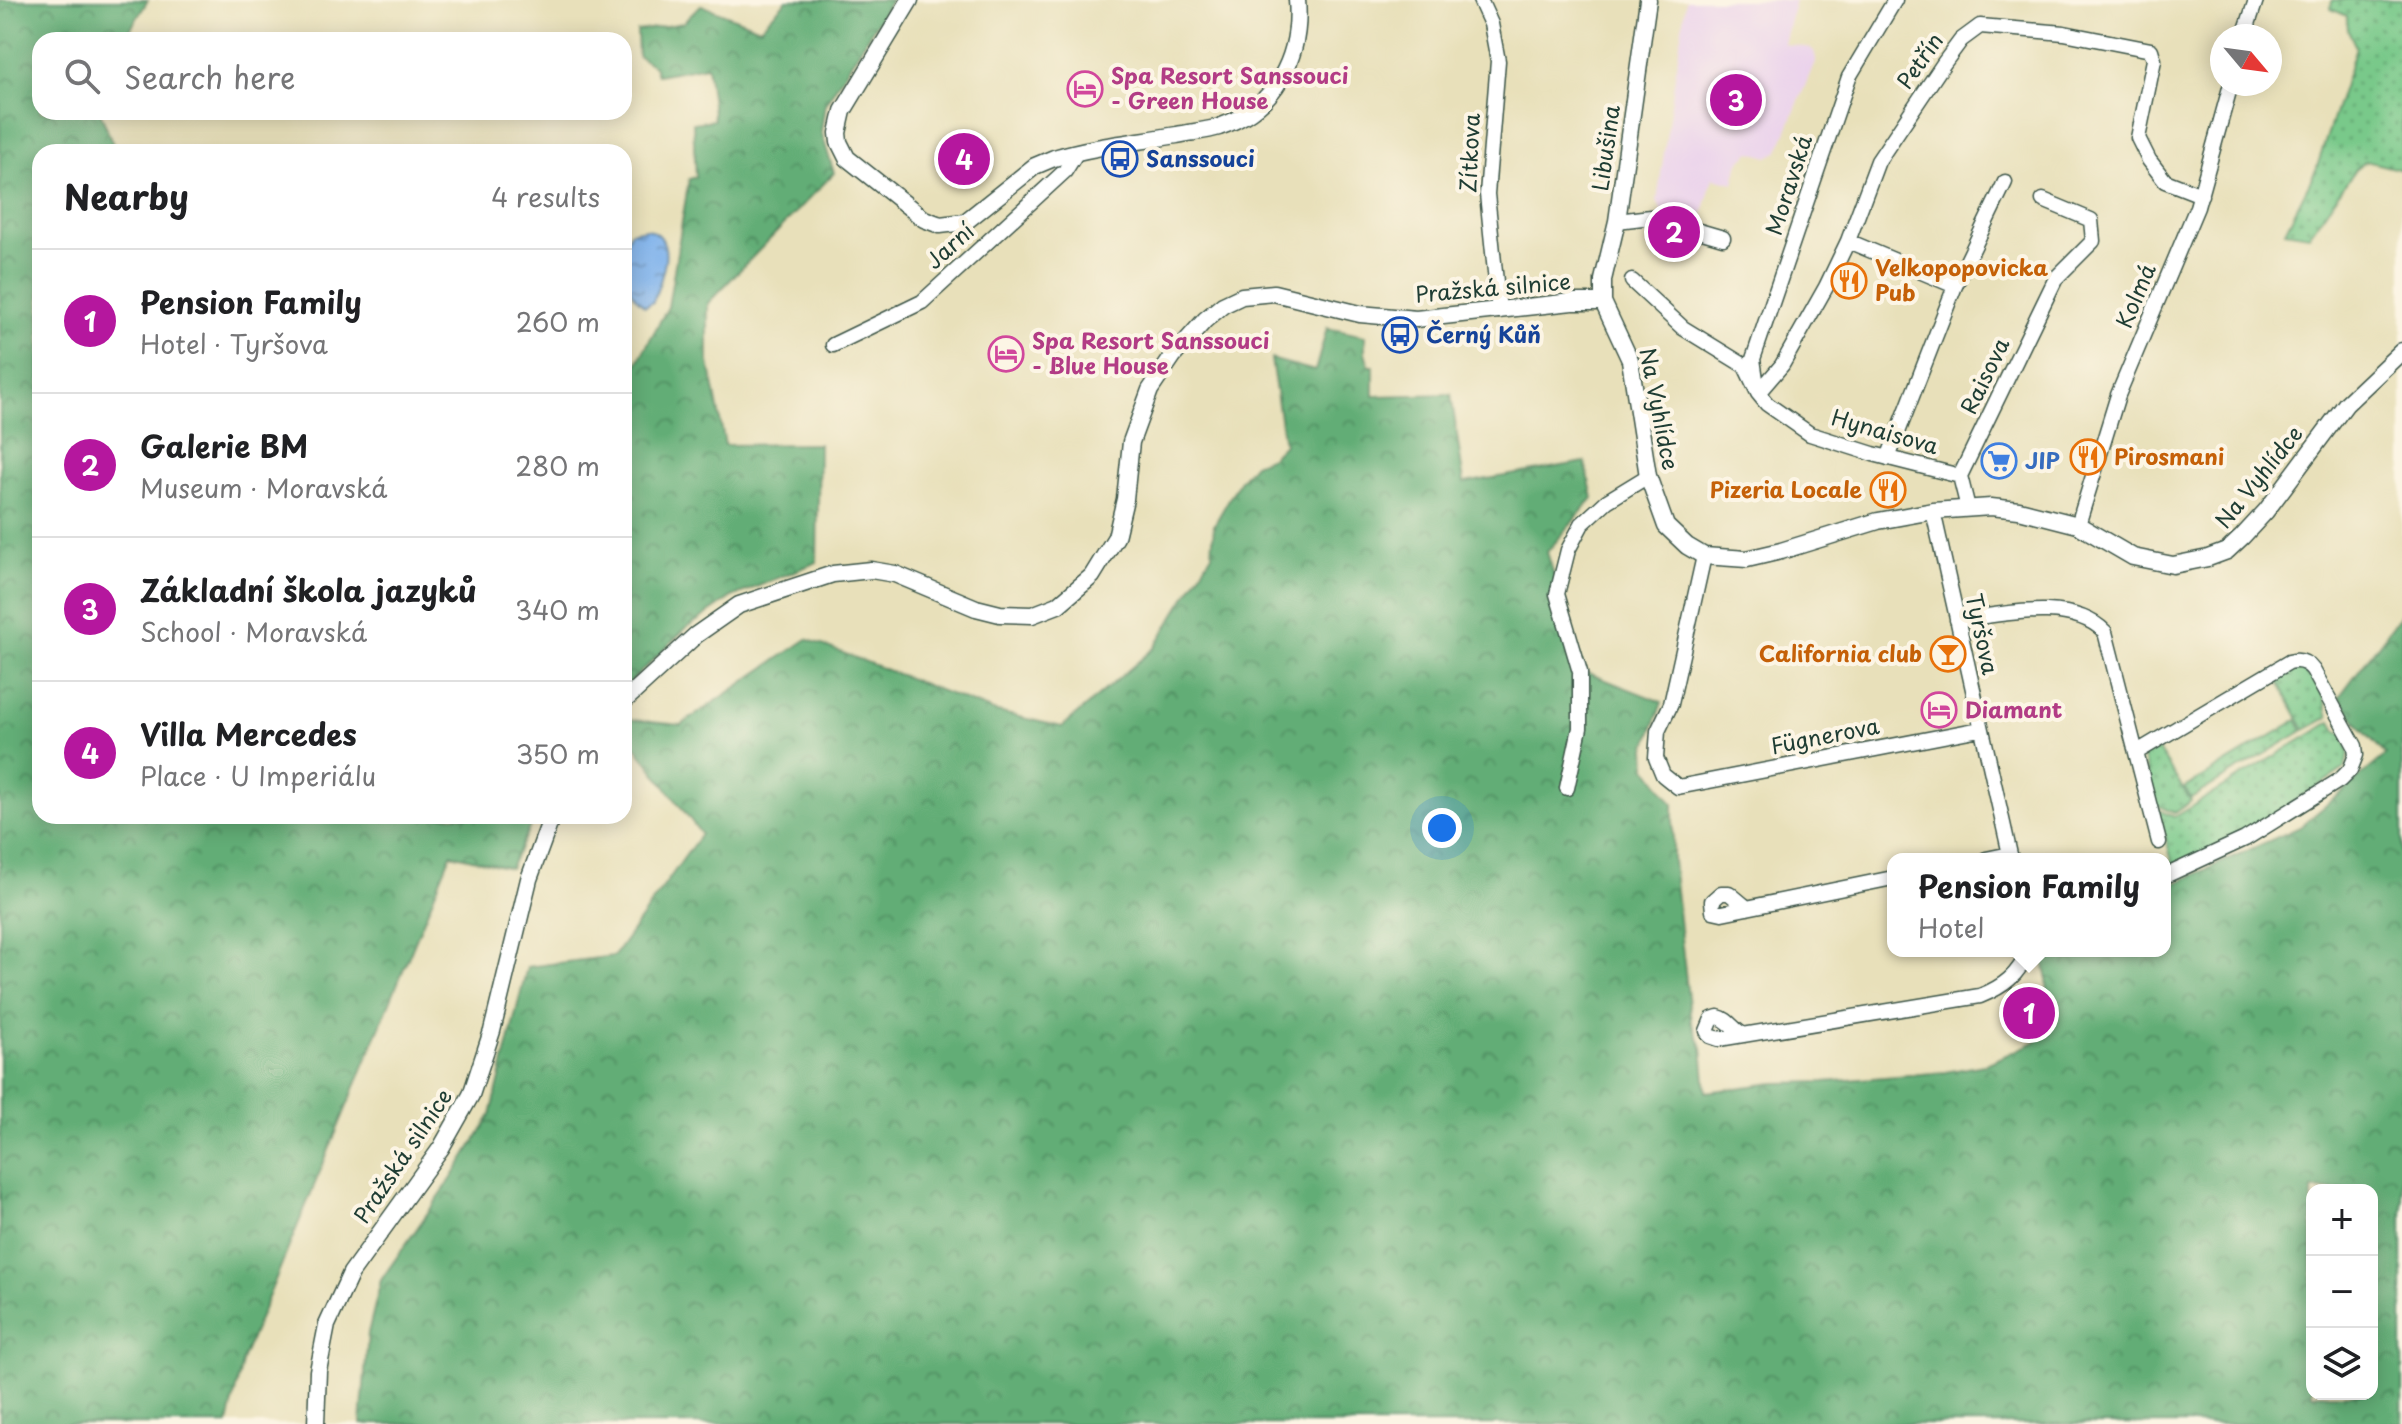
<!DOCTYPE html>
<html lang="en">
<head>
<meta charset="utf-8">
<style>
	:root { --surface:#fff; --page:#f6f6f6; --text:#202124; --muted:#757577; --line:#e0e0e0; --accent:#b5179e }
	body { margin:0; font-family:"Playpen Sans",sans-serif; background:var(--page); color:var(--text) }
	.controls { position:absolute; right:24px; bottom:24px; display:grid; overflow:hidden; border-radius:16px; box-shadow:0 4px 20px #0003 }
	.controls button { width:72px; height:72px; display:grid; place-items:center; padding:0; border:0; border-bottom:2px solid var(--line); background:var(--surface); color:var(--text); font:40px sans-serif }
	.compass { position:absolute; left:2210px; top:24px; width:72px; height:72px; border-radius:50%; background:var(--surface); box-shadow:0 4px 20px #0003; rotate:119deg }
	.you { position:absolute; left:1442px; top:828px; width:28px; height:28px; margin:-20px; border:6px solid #fff; border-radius:50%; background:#1a73e8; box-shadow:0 0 0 12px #1a73e833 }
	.badge { display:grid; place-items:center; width:52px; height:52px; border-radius:50%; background:var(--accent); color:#fff; font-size:26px; font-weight:700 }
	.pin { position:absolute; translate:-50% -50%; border:4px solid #fff; box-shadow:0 2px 8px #0006 }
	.popup { position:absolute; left:1887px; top:853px; width:284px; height:104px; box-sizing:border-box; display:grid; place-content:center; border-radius:16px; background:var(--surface); filter:drop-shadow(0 2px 6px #0005); font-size:26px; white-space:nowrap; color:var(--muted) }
	.popup b { font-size:30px; color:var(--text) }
	.popup::after { content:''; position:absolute; left:50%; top:100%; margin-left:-16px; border:16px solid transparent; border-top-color:var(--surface) }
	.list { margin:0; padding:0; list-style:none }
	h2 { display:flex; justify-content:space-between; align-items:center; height:104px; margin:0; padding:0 32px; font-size:34px }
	h2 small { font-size:26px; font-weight:400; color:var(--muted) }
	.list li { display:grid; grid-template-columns:52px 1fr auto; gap:24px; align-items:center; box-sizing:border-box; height:144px; padding:0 32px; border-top:2px solid var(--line) }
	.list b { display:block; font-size:30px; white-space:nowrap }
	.list p { margin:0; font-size:26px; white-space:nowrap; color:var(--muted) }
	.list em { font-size:26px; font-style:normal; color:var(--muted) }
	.icon { flex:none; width:44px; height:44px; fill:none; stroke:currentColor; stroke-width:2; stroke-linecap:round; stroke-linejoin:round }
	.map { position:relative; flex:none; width:2402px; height:1424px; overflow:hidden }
	.search { position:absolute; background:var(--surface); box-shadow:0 4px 20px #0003; left:32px; top:32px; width:600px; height:88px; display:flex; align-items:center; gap:20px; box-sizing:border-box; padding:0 28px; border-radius:24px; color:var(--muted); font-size:30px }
	.panel { position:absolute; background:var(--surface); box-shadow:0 4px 20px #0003; left:32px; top:144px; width:600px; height:680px; border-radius:24px }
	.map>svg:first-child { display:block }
</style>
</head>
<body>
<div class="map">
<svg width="2402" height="1424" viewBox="0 0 2402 1424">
	<defs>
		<pattern id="green-dots" width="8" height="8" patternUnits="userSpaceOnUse" patternTransform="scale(2)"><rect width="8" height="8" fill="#79c98a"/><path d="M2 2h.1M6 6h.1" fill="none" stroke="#63a472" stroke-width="1.8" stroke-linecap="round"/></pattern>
		<pattern id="forest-crowns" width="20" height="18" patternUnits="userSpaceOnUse" patternTransform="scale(2)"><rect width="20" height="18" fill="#62ad76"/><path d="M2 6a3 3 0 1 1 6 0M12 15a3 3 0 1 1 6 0" fill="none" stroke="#508e62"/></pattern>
		<pattern id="water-ripples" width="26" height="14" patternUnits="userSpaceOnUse" patternTransform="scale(2)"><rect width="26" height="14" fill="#7fb2ec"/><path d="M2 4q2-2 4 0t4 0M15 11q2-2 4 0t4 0" fill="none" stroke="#6792c0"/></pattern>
	</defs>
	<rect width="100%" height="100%" fill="#fcf5e5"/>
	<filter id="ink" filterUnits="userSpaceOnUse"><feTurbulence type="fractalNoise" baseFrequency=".0125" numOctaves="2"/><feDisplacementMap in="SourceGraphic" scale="16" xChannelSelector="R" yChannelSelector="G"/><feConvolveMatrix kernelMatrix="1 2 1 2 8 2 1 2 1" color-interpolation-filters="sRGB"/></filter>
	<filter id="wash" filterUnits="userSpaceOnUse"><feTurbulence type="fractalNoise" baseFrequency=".006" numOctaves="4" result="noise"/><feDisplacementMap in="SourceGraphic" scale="32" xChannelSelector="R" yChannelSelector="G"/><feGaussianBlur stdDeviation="1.8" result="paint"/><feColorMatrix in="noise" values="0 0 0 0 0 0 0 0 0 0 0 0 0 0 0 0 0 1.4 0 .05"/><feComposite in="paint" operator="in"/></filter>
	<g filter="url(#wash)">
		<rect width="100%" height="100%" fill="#e8e0ba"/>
		<path fill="#ead1ec" d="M1686 0H1795L1784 44 1810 48 1814 51 1816 59 1778 152 1768 157 1751 152 1739 162 1734 183 1713 178 1699 227 1664 216 1657 201Z"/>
		<path fill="url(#green-dots)" stroke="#4c835f" stroke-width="2" d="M2332 0H2402V170L2366 161 2356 169 2309 235 2285 231 2316 170 2356 47 2348 30 2347 16 2331 9Z
			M2296 666C2308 671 2322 691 2326 704 2327 709 2327 713 2329 717L2305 730 2275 675Z
			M2297 720 2303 731 2191 798 2185 788Z
			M2331 722 2336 731 2344 734 2349 753 2344 769 2245 833 2174 868 2158 810 2174 817Z
			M2156 747 2191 801 2174 813 2155 804 2143 758 2145 752Z"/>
		<path fill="url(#forest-crowns)" stroke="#407555" stroke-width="2" fill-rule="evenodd" d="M0 0H148L124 40H40V112H100L116 152H40V816H535L510 868 451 854 243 1358 228 1424H0Z
			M787 0H891L825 104 821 131 834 173 708 303V357L725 445 819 444 817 562 732 597 684 630 624 688V387L668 307 689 179 696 177 693 123 714 120 707 66 657 75 654 66 638 56 637 31 683 23 701 5 760 28Z
			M1327 328 1365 336V352L1369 366H1374V396L1451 394 1464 483 1585 462 1593 498 1547 552 1583 671 1662 702 1646 748 1647 767 1673 804V861L1680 929 1691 1022 1702 1047 1706 1092 1774 1083 1824 1082 1945 1072 1984 1065 2037 1041 2044 1032 2048 1022 2047 975 2042 951H2165V888L2300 827 2386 755 2362 729 2339 697 2402 613V1424H361L368 1333 381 1280 452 1178 491 1115 527 967 614 956 701 834 624 731V719L681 725 807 639 993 711 1062 727 1154 648 1212 554 1214 525 1240 480 1254 464 1271 457 1284 444 1271 359 1315 371ZM2312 1190H2372V1394H2312Z"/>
		<path fill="url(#water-ripples)" stroke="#4f7890" stroke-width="2" d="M646 229C680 236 661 279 653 302L645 306C621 288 619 260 630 232Z"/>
	</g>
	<g filter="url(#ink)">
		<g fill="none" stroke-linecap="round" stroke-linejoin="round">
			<defs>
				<path id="minor" d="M1480 0 1491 24 1498 61 1487 194 1499 311
					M2244 36 2256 0
					M1617 221 1651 217 1723 238
					M1848 241 1955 286
					M1632 281 1683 328 1745 366 1758 393 1767 404 1810 434 1873 454 1960 476
					M833 345 922 302 1065 171 1077 152
					M1758 393 1782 365 1826 287 1848 241 1878 161 1944 63 1961 40 1980 26 2064 33 2151 50 2154 60 2138 138 2149 160 2165 181 2201 195
					M1758 393 1753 359 1849 77 1895 0
					M1888 458 1955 286 2005 182
					M1960 476 2056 278 2093 241 2091 220 2043 200
					M1960 476 1968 508
					M1933 511 2011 859
					M2078 525 2118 395 2197 207 2231 84
					M1704 556 1671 704 1658 731 1656 758 1663 775 1678 787 1980 729
					M1957 620C2000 615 2071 597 2105 632L2159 842
					M2137 752 2289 662C2299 659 2307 662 2313 670L2355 746 2356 755 2350 770 2340 780 2245 839 2165 876
					M1567 788 1580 728V672L1557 594 1568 550 1582 524 1607 501 1648 476
					M1986 859 2010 854
					M1747 908 1729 893H1721L1712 901 1713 911 1722 913 1893 878
					M1744 1035C1733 1030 1729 1019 1718 1017L1712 1019 1707 1031 1710 1036 1719 1039 1980 996C2003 987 2019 975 2028 951"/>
				<path id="tertiary" d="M910 0 843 111 838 133 839 142 847 158 924 219 940 225 965 222 1035 166 1054 158C1094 146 1136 142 1177 135 1191 132 1206 131 1219 127 1276 108 1302 56 1297 0
					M1648 0 1617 221 1603 280V302L1630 360 1648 476 1666 526 1687 546 1704 556 1747 559 1781 551 1878 521 1933 511 1991 507 2019 510 2078 525 2133 557 2173 565 2208 558 2227 551 2242 537 2266 511 2346 404 2402 351
					M624 701 696 635 739 605 833 574 871 570 895 574 976 608 1000 614 1032 615 1058 605 1092 576 1116 537 1125 499 1131 442 1150 390 1173 356 1205 320 1223 305 1242 296 1274 293 1360 314 1416 319 1572 302H1603
					M316 1424 318 1371 327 1325 351 1273 441 1148 471 1095 492 1031 529 879 552 816"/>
			</defs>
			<use href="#minor" stroke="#3d5548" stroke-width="17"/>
			<use href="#tertiary" stroke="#3d5548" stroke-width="19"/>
			<use href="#minor" stroke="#fff" stroke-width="14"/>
			<use href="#tertiary" stroke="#fff" stroke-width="16"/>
		</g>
	</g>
	<defs>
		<symbol id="hotel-ring" viewBox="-11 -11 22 22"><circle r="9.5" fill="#fcf5e5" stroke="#d1479c" stroke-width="1.5"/><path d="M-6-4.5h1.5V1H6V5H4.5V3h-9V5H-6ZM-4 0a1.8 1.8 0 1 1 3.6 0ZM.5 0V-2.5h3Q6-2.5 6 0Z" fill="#d1479c"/></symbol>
		<symbol id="bus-ring" viewBox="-11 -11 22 22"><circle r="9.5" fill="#fcf5e5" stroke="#1a4fb4" stroke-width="1.5"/><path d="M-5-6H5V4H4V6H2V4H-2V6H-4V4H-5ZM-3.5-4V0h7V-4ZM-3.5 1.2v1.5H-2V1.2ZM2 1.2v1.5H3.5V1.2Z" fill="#1a4fb4"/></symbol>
		<symbol id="restaurant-ring" viewBox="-11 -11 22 22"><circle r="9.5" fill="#fcf5e5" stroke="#e8710a" stroke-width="1.5"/><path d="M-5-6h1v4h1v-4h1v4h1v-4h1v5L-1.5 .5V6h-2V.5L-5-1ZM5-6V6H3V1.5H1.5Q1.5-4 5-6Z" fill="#e8710a"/></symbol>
		<symbol id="supermarket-ring" viewBox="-11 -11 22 22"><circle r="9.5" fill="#fcf5e5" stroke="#3f7fe0" stroke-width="1.5"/><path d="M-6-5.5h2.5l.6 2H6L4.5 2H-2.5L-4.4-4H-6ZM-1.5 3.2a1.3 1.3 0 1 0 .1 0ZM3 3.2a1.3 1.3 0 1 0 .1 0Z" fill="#3f7fe0"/></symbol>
		<symbol id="bar-ring" viewBox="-11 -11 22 22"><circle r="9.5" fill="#fcf5e5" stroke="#e8710a" stroke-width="1.5"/><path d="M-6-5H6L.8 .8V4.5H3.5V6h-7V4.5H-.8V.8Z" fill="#e8710a"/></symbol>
	</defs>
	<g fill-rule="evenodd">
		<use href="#hotel-ring" x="1065" y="69" width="40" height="40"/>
		<use href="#bus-ring" x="1100" y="139" width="40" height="40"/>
		<use href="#restaurant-ring" x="1829" y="261" width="40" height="40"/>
		<use href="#bus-ring" x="1380" y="315" width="40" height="40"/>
		<use href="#hotel-ring" x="986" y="334" width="40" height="40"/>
		<use href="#restaurant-ring" x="2068" y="437" width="40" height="40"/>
		<use href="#supermarket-ring" x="1979" y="441" width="40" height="40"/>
		<use href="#restaurant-ring" x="1868" y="470" width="40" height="40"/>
		<use href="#bar-ring" x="1928" y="634" width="40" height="40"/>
		<use href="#hotel-ring" x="1919" y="690" width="40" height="40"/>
	</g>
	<g text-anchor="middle" stroke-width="8" stroke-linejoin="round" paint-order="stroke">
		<g font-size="22" fill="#1f3d34" stroke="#fcf5e5">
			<text transform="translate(1920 61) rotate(-55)" y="8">Petřín</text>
			<text transform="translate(1606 148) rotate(-82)" y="8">Libušina</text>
			<text transform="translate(1470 153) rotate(-87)" y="8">Zítkova</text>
			<text transform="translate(1789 185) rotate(-72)" y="8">Moravská</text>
			<text transform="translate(950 246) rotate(-42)" y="8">Jarní</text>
			<text transform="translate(1493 288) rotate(-5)" y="8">Pražská silnice</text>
			<text transform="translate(2136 296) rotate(-67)" y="8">Kolmá</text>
			<text transform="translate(1985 376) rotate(-64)" y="8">Raisova</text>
			<text transform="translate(1659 409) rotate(79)" y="8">Na Vyhlídce</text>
			<text transform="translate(1885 432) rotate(16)" y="8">Hynaisova</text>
			<text transform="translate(2259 477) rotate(-51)" y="8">Na Vyhlídce</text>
			<text transform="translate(1982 634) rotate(78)" y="8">Tyršova</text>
			<text transform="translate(1825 736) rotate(-11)" y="8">Fügnerova</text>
			<text transform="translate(403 1156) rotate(-56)" y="8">Pražská silnice</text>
		</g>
		<g font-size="22" font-weight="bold" fill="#b23c85" stroke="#fcf5e5" text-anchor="start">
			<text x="1111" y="84">Spa Resort Sanssouci<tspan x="1111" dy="25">- Green House</tspan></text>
			<text x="1032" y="349">Spa Resort Sanssouci<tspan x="1032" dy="25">- Blue House</tspan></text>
			<text x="1965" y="718">Diamant</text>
		</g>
		<g font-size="22" font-weight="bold" fill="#164399" stroke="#fcf5e5" text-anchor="start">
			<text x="1146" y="167">Sanssouci</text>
			<text x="1426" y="343">Černý Kůň</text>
		</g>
		<g font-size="22" font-weight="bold" fill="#c56008" stroke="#fcf5e5" text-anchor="start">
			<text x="1875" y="276">Velkopopovicka<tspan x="1875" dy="25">Pub</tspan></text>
			<text x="2114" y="465">Pirosmani</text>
			<text x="1862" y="498" text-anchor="end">Pizeria Locale</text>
			<text x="1922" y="662" text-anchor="end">California club</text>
		</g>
		<g font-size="22" font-weight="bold" fill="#366cbe" stroke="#fcf5e5" text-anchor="start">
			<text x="2025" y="469">JIP</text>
		</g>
	</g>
</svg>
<div class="controls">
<button>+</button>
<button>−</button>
<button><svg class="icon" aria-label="layers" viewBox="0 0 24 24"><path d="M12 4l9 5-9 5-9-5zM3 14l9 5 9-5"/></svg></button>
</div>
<svg class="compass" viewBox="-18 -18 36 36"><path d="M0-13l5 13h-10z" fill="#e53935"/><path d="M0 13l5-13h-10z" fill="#757577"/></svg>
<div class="you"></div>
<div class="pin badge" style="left:2029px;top:1013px">1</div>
<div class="popup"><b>Pension Family</b>Hotel</div>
<div class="pin badge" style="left:1674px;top:232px">2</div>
<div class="pin badge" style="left:1736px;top:100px">3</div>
<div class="pin badge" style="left:964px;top:159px">4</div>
<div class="search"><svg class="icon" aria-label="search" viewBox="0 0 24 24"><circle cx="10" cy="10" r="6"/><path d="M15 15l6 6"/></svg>Search here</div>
<section class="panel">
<h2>Nearby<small>4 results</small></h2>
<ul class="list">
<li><span class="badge">1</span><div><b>Pension Family</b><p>Hotel · Tyršova</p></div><em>260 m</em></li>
<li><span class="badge">2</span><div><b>Galerie BM</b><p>Museum · Moravská</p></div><em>280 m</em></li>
<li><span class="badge">3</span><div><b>Základní škola jazyků</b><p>School · Moravská</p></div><em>340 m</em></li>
<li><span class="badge">4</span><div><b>Villa Mercedes</b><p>Place · U Imperiálu</p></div><em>350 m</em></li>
</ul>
</section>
</div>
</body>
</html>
